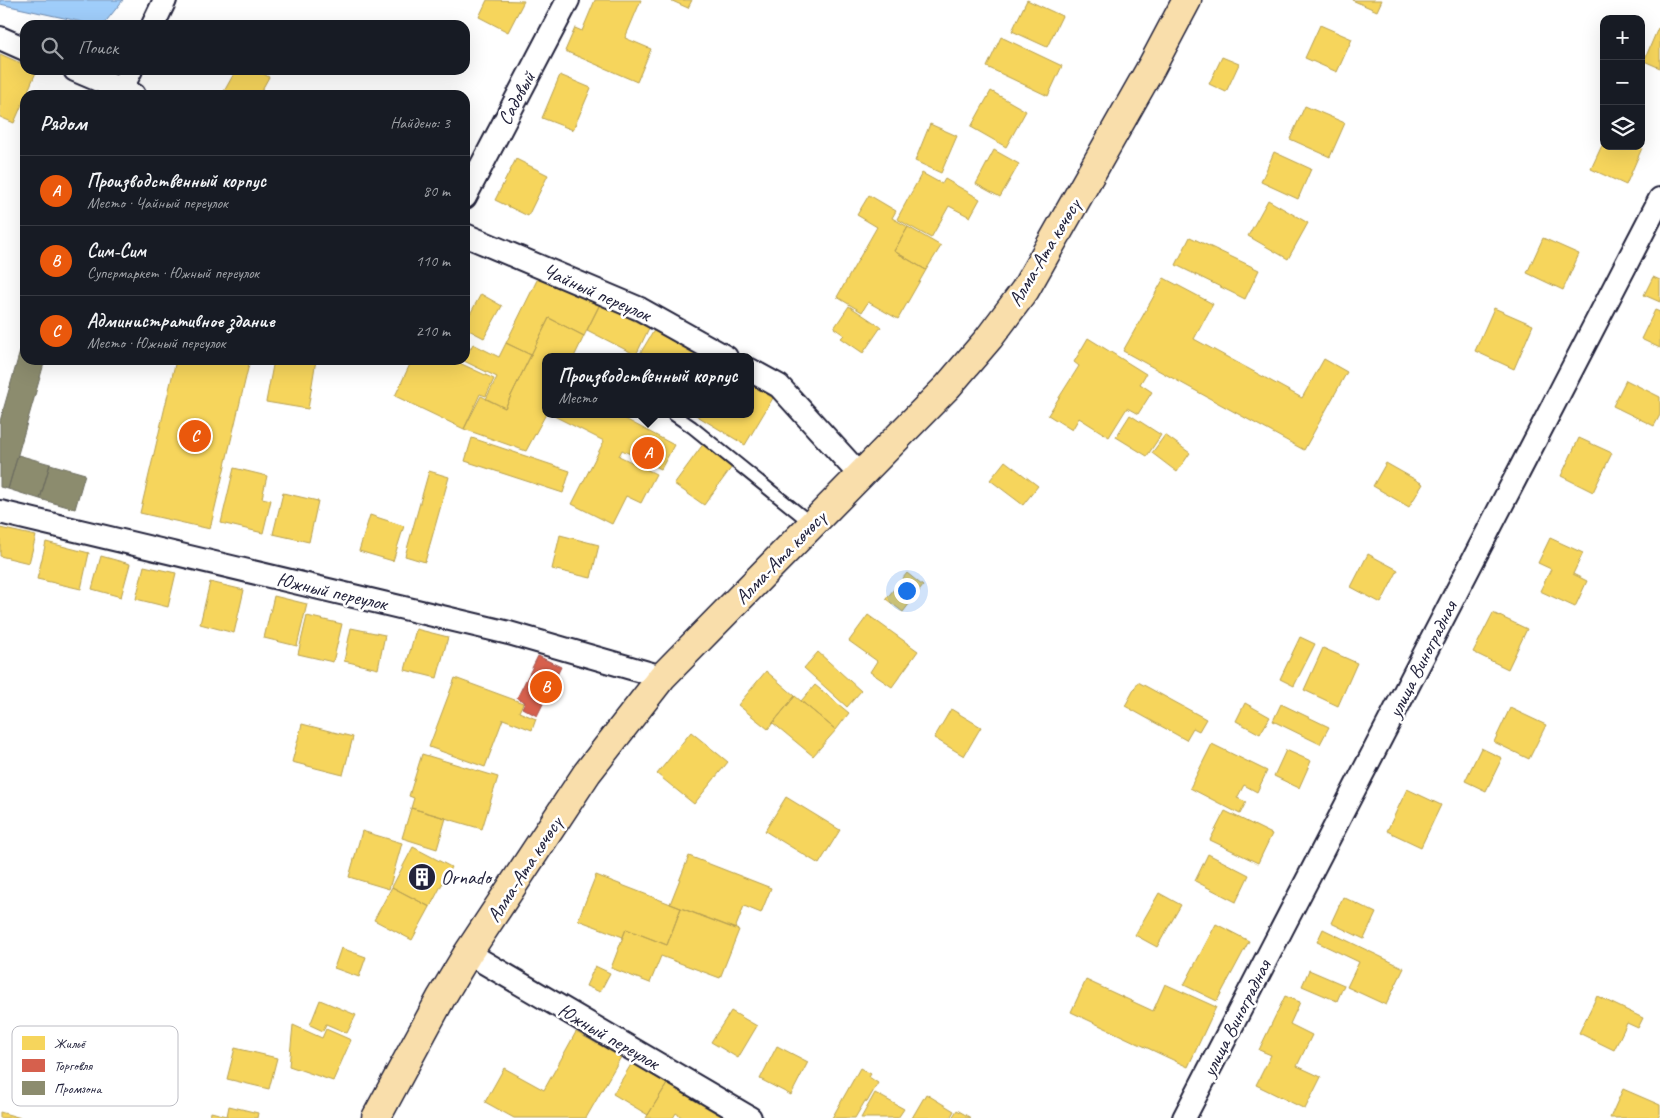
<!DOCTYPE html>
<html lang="ru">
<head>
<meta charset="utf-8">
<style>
	:root { --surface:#171b24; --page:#20242c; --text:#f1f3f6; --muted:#9ea1a6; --line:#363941; --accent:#ea580c }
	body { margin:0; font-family:Caveat,sans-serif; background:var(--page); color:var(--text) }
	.controls { position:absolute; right:15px; top:15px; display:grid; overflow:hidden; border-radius:10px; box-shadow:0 5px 20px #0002 }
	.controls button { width:45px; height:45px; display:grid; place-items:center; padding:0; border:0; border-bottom:1px solid var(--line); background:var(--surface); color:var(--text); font:25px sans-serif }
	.you { position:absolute; left:906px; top:590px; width:18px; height:18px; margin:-12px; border:4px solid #fff; border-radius:50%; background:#1a73e8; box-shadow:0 0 0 8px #1a73e833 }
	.badge { display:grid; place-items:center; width:32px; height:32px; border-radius:50%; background:var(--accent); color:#fff; font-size:16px; font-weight:700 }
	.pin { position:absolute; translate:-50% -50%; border:2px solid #fff; box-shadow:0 1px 5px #0006 }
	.popup { position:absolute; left:542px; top:353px; width:212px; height:65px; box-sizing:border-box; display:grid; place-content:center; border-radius:10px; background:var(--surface); filter:drop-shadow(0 1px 4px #0005); font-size:16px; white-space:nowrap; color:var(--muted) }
	.popup b { font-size:19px; color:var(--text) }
	.popup::after { content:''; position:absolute; left:50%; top:100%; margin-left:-10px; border:10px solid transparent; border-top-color:var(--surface) }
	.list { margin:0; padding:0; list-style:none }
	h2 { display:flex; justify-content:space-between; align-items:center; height:65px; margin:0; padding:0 20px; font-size:21px }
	h2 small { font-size:16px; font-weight:400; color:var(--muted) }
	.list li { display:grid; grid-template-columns:32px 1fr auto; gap:15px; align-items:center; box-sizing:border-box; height:70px; padding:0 20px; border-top:1px solid var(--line) }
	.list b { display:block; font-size:19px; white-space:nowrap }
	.list p { margin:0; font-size:16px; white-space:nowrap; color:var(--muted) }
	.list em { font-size:16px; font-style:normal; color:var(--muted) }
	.icon { flex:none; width:28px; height:28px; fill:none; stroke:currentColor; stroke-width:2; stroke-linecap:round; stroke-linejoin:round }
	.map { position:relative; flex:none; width:1660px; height:1118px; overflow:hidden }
	.search { position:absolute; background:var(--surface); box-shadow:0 5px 20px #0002; left:20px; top:20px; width:450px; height:55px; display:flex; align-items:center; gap:12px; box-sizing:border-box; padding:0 18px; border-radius:15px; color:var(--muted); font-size:19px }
	.panel { position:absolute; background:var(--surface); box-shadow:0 5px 20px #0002; left:20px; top:90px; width:450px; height:275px; border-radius:15px }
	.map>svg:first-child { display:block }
</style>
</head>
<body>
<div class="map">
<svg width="1660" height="1118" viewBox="0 0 1660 1118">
	<rect width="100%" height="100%" fill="#fff"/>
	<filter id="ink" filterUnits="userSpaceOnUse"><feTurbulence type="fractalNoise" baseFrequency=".02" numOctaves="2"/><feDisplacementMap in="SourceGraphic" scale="10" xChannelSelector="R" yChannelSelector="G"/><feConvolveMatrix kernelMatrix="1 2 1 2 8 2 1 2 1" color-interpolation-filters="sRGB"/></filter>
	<g filter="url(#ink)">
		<path fill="#9fcdfa" stroke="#6d89ae" d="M0 0H123L103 25H96L0 4Z"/>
		<path fill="#f6d55c" stroke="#b69f52" d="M487 0 524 1 508 32 479 17Z
			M595 0H641L625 38 651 49 637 82 565 51 575 28 582 31Z
			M670 0H692L688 8Z
			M1027 0 1062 16 1047 47 1012 31Z
			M1352 0H1382L1377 11Z
			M1320 25 1352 39 1337 72 1305 58Z
			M1658 28 1660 29V68L1644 61Z
			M1001 37 1062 66 1048 96 987 67Z
			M0 54 25 65V70H37L14 123 0 117Z
			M1222 57 1239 64 1226 92 1209 84Z
			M236 70H256L269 77 259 95H222Z
			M560 75 591 88 573 130 542 118Z
			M991 91 1026 111 1006 147 971 127Z
			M1305 106 1345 123 1330 157 1290 139Z
			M930 124 957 136 941 173 915 161Z
			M1604 141V146H1638L1642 148 1626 185 1591 169Z
			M994 150 1019 164 1000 197 976 184Z
			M1274 152 1311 169 1298 199 1261 182Z
			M516 159 548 175 528 216 495 200Z
			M922 173 942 184 945 179 980 199 970 217 949 206 931 238 897 219Z
			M869 195 896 211 892 218 908 227 894 251 926 270 898 319 868 302 862 312 837 297 877 227 857 215Z
			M1268 200 1308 223 1288 259 1248 236Z
			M908 227 941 246 926 270 894 251Z
			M1190 237 1259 270 1245 299 1176 265Z
			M1543 238 1579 254 1563 290 1527 273Z
			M540 274 600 304 584 336 549 318 531 355 506 343Z
			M1653 277 1660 280V302L1644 295Z
			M1164 278 1213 304 1194 339 1302 398 1324 359 1347 372 1304 450 1123 351Z
			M481 294 502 306 484 338 465 328V323Z
			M600 304 649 328 636 355 587 330Z
			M849 306 881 327 863 353 841 338 844 335 834 328Z
			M1494 308 1533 325 1514 369 1475 351Z
			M1655 310 1660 312V348L1641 339Z
			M549 318 584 336 574 357H546V414L526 451 464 429 481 396 505 408Z
			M656 327 705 357H638Z
			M1088 338 1146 374 1140 384 1152 392 1138 414 1127 408 1109 437 1079 418 1072 430 1048 415 1079 366 1074 362Z
			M506 343 531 355 505 408 486 399 497 377 462 360H465V352L468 353 473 344 499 357Z
			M176 360H250L210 529 140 513Z
			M274 360H316L308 409 266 402Z
			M412 360H453L494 379 486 396 480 394 464 429 395 396Z
			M1626 380 1660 397V415L1654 426 1613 406Z
			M750 384 773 398 745 445 694 414H750Z
			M550 414H616L674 445 661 469 622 450 619 456 656 474 641 503 626 496 612 524 572 504 604 441Z
			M1130 415 1161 435 1147 456 1116 437Z
			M1165 435 1190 453 1177 472 1152 453Z
			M472 438 570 471 563 493 465 461Z
			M1579 438 1612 453 1593 492 1561 476Z
			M704 443 734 464 704 505 674 484Z
			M1005 461 1038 486 1023 505 990 480Z
			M1386 463 1423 484 1409 507 1373 486Z
			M234 468 267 476 262 498 271 500 263 533 221 523Z
			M429 471 449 477 425 562 405 556Z
			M283 493 318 501 309 542 273 534Z
			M370 515 404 526 393 561 359 551Z
			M0 528 36 536 29 563 0 556Z
			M560 535 599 545 591 578 552 569Z
			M1550 538 1583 553 1573 574 1587 581 1575 607 1540 591 1551 569 1538 563Z
			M46 542 89 553 81 589 37 579Z
			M1368 554 1398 570 1381 603 1351 587Z
			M101 556 130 564 121 597 92 589Z
			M144 566 176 573 168 607 136 599Z
			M907 573 923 586 903 612 886 599Z
			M210 582 244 590 234 633 200 624Z
			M274 596 307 604 297 646 264 638Z
			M1493 613 1527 629 1508 669 1473 652Z
			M868 615 918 651 892 687 870 672 877 661 849 641Z
			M307 616 342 624 333 662 298 654Z
			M351 628 385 635 378 669 344 661Z
			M416 629 448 637 437 678 405 670Z
			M1300 637 1315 644 1294 686 1280 679Z
			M1323 648 1357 663 1338 706 1304 690Z
			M818 652 861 691 847 707 804 668Z
			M766 671 795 696 768 729 738 705Z
			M455 678 523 703 519 712 536 719 532 730 503 719 485 767 429 747Z
			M1138 682 1206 719 1199 731 1193 728 1186 740 1125 706Z
			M815 685 849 713 836 730 801 701Z
			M795 696 836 730 813 756 773 723Z
			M1245 703 1270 717 1260 734 1236 721Z
			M1281 704 1329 727 1320 744 1273 721Z
			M1510 708 1546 725 1529 759 1494 742Z
			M951 709 981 727 964 756 934 738Z
			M302 724 353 737 343 775 292 762Z
			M691 732 728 762 694 804 657 774Z
			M1212 744 1267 771 1257 792 1244 785 1237 798 1246 802 1240 814 1190 788Z
			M1481 748 1502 758 1486 791 1465 781Z
			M1286 750 1311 761 1299 788 1274 776Z
			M422 754 498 777 482 829 411 808 414 798 409 796Z
			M1407 789 1441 805 1421 847 1387 831Z
			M786 797 840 830 819 864 765 831Z
			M411 808 446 818 437 849 402 838Z
			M1225 811 1272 834 1258 863 1210 840Z
			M362 831 402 843 389 889 349 877Z
			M413 847 451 867 430 907 392 887Z
			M1208 854 1249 875 1236 902 1195 881Z
			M689 856 771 888 761 913 744 906 735 929 670 904Z
			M596 875 681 908 667 945 626 929 623 937 578 920Z
			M392 887 430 907 412 940 374 920Z
			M1159 893 1181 905 1157 947 1135 935Z
			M1343 897 1376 913 1364 939 1331 923Z
			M681 908 739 930 720 978 661 956 650 983 611 968 626 929 667 945Z
			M1216 924 1249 941 1217 1001 1184 985Z
			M1323 929 1404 968 1386 1005 1347 987 1359 962 1317 942Z
			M341 948 366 957 359 977 334 968Z
			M595 966 610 973 600 992 586 986Z
			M1309 970 1344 985 1337 1001 1302 986Z
			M1086 980 1153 1011 1165 984 1216 1007 1188 1067 1071 1012Z
			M1285 996 1300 1002 1290 1024 1312 1035 1297 1066 1321 1077 1305 1109 1256 1085 1271 1055 1259 1050Z
			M1597 996 1643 1018 1638 1028 1627 1023 1614 1050 1579 1033Z
			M320 1000 356 1015 347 1033 326 1024 323 1031 310 1025Z
			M731 1011 757 1026 738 1058 711 1042Z
			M293 1025 322 1038 326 1029 351 1040 333 1081 289 1066Z
			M576 1032 621 1057 586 1118H514L485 1102 504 1068 544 1090Z
			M777 1046 808 1062 791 1095 760 1079Z
			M235 1048 277 1058 269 1089 227 1079Z
			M632 1063 667 1084 648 1115 613 1094Z
			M860 1068 871 1074 869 1077 878 1083 867 1102 865 1101 855 1118H832Z
			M667 1084 709 1109 724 1118H683L676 1113 673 1118H646Z
			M1623 1089 1660 1105V1114L1658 1118H1610Z
			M875 1093 904 1109 898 1118H861Z
			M926 1094 954 1111 950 1118H912Z
			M229 1106 258 1113 257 1118H210L211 1112 227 1116Z
			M957 1110 971 1118H952Z
			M0 1112 21 1118H0Z"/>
		<path fill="#d6604d" stroke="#a04d48" d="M538 656 561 667 537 716 522 708 525 702 517 698Z"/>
		<path fill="#8c8c6e" stroke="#6c6c5f" d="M25 334V360H45L8 489 0 487V421Z
			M18 455 50 464 40 499 8 489Z
			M50 464 85 474 75 509 40 499Z"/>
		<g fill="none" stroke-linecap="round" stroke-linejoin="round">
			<defs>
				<path id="service" d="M673 414 692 427 812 524"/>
				<path id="minor" d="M153 25 165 0
					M0 38 25 49
					M75 70 134 95
					M121 90 131 70
					M465 197 568 0
					M465 235 640 309 726 357
					M750 370 779 386 860 475
					M0 512 509 633 662 677
					M468 953 750 1118
					M1184 1118 1660 199"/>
				<path id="trunk" d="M376 1118 441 998 468 953 587 773 662 677 948 386 989 338 1025 290 1152 66 1187 0"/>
			</defs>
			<use href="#service" stroke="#22223b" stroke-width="15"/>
			<use href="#minor" stroke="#22223b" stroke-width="26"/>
			<use href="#trunk" stroke="#22223b" stroke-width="31"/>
			<use href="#service" stroke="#fff" stroke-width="11"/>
			<use href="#minor" stroke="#fff" stroke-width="22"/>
			<use href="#trunk" stroke="#f9deab" stroke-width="28"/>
		</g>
	</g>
	<defs>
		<symbol id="building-disc" viewBox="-11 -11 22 22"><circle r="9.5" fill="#22223b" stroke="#fff"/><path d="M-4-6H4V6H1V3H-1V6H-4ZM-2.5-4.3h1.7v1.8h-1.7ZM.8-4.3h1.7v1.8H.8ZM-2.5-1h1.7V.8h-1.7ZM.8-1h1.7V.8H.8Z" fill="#fff"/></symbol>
	</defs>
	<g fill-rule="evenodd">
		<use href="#building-disc" x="406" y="861" width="32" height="32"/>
	</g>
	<g text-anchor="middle" stroke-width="5" stroke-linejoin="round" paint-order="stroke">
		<g font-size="20" fill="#22223b" stroke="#fff">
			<text transform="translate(516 98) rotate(-62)" y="7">Садовый</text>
			<text transform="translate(1044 252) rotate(-59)" y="7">Алма-Ата көчөсү</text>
			<text transform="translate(597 292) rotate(24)" y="7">Чайный переулок</text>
			<text transform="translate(780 557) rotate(-46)" y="7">Алма-Ата көчөсү</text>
			<text transform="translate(332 591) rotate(13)" y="7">Южный переулок</text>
			<text transform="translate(1422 659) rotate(-63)" y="7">улица Виноградная</text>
			<text transform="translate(524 869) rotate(-57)" y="7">Алма-Ата көчөсү</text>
			<text transform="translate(1236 1018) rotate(-63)" y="7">улица Виноградная</text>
			<text transform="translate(609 1036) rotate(30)" y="7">Южный переулок</text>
		</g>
		<g font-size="20" fill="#22223b" stroke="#fff" text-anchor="start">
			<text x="441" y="884">Ornado</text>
		</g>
	</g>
	<rect x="12" y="1026" width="166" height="80" rx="8" fill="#fff" stroke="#bdbdc4" stroke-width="1"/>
	<rect x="22" y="1036" width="23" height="14" fill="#f6d55c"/>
	<rect x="22" y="1059" width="23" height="13" fill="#d6604d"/>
	<rect x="22" y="1081" width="23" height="14" fill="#8c8c6e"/>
	<g font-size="14" fill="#22223b">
		<text x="54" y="1048">Жильё</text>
		<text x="54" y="1070">Торговля</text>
		<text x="54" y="1093">Промзона</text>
	</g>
</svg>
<div class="controls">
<button>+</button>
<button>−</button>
<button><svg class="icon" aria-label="layers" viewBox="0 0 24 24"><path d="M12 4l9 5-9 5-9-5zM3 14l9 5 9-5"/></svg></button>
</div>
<div class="you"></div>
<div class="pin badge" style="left:648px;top:453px">A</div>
<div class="popup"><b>Производственный корпус</b>Место</div>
<div class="pin badge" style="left:546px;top:687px">B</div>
<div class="pin badge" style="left:195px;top:436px">C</div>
<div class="search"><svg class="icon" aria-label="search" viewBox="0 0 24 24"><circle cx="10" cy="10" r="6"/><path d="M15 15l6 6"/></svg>Поиск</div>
<section class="panel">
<h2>Рядом<small>Найдено: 3</small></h2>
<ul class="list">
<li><span class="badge">A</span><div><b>Производственный корпус</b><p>Место · Чайный переулок</p></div><em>80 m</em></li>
<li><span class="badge">B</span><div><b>Сим-Сим</b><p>Супермаркет · Южный переулок</p></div><em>110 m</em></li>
<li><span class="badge">C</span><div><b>Административное здание</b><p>Место · Южный переулок</p></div><em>210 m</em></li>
</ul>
</section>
</div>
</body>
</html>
